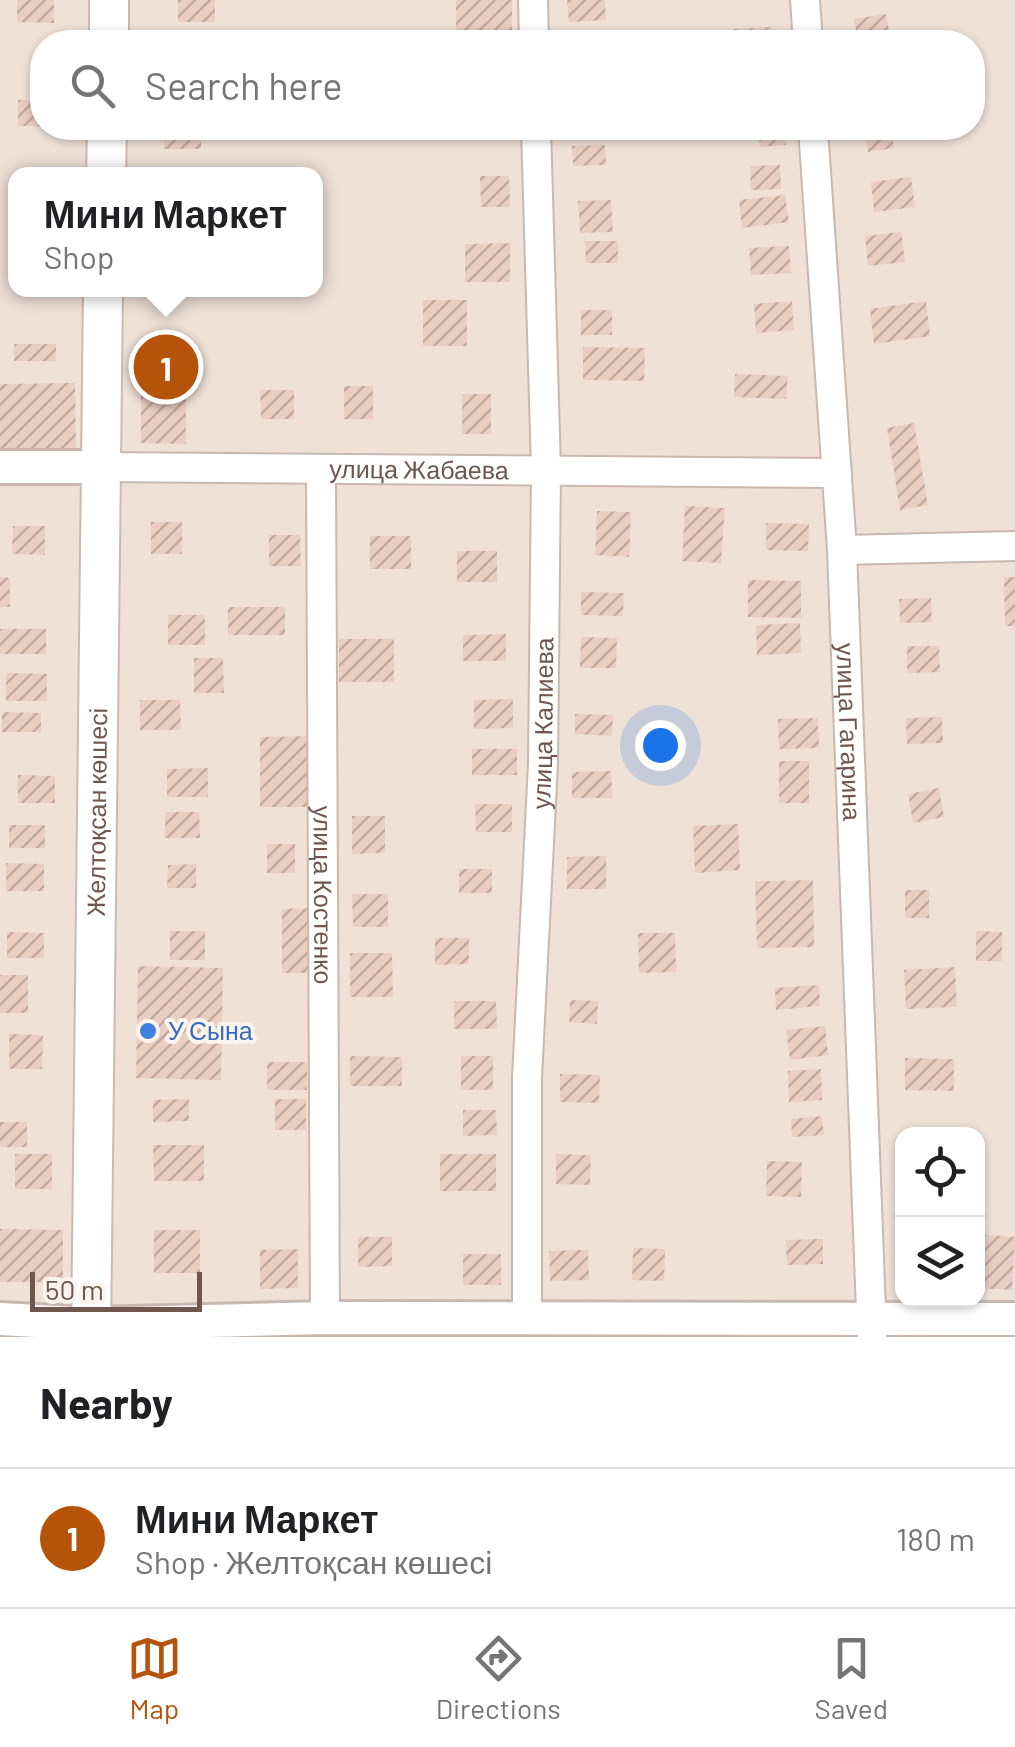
<!DOCTYPE html>
<html lang="en">
<head>
<meta charset="utf-8">
<style>
	:root { --surface:#fff; --page:#f6f6f6; --text:#202124; --muted:#757577; --line:#e0e0e0; --accent:#b45309 }
	body { margin:0; font-family:Barlow,sans-serif; background:var(--page); color:var(--text) }
	.controls { position:absolute; right:30px; bottom:30px; display:grid; overflow:hidden; border-radius:20px; box-shadow:0 2px 8px #0004 }
	.controls button { width:90px; height:90px; display:grid; place-items:center; padding:0; border:0; border-bottom:2px solid var(--line); background:var(--surface); color:var(--text); font:50px sans-serif }
	.scale { position:absolute; left:30px; bottom:25px; width:172px; box-sizing:border-box; padding-left:10px; border:5px solid #6f574e; border-top:0; font-size:28px; line-height:35px; white-space:nowrap; color:#6f574e; -webkit-text-stroke:8px #fcf4ec; paint-order:stroke }
	.you { position:absolute; left:660px; top:745px; width:35px; height:35px; margin:-25px; border:8px solid #fff; border-radius:50%; background:#1a73e8; box-shadow:0 0 0 15px #1a73e833 }
	.badge { display:grid; place-items:center; width:65px; height:65px; border-radius:50%; background:var(--accent); color:#fff; font-size:32px; font-weight:700 }
	.pin { position:absolute; translate:-50% -50%; border:5px solid #fff; box-shadow:0 2px 10px #0006 }
	.popup { position:absolute; left:8px; top:167px; width:315px; height:130px; box-sizing:border-box; display:grid; place-content:center; border-radius:20px; background:var(--surface); filter:drop-shadow(0 2px 8px #0005); font-size:32px; white-space:nowrap; color:var(--muted) }
	.popup b { font-size:38px; color:var(--text) }
	.popup::after { content:''; position:absolute; left:50%; top:100%; margin-left:-20px; border:20px solid transparent; border-top-color:var(--surface) }
	.list { margin:0; padding:0; list-style:none }
	h2 { display:flex; justify-content:space-between; align-items:center; height:130px; margin:0; padding:0 40px; font-size:42px }
	h2 small { font-size:32px; font-weight:400; color:var(--muted) }
	.list li { display:grid; grid-template-columns:65px 1fr auto; gap:30px; align-items:center; box-sizing:border-box; height:140px; padding:0 40px; border-top:2px solid var(--line) }
	.list b { display:block; font-size:38px; white-space:nowrap }
	.list p { margin:0; font-size:32px; white-space:nowrap; color:var(--muted) }
	.list em { font-size:32px; font-style:normal; color:var(--muted) }
	.icon { flex:none; width:55px; height:55px; fill:none; stroke:currentColor; stroke-width:2; stroke-linecap:round; stroke-linejoin:round }
	.map { position:relative; flex:none; width:1015px; height:1337px; overflow:hidden }
	.search { position:absolute; background:var(--surface); box-shadow:0 2px 8px #0004; left:30px; right:30px; top:30px; height:110px; display:flex; align-items:center; gap:25px; box-sizing:border-box; padding:0 35px; border-radius:40px; color:var(--muted); font-size:38px }
	.sheet { height:270px; background:var(--surface) }
	nav { display:flex; justify-content:space-around; align-items:center; box-sizing:border-box; height:140px; border-top:2px solid var(--line); background:var(--surface); font-size:28px; color:var(--muted) }
	nav a { display:grid; justify-items:center; gap:5px }
	nav .on { color:var(--accent) }
	.map>svg:first-child { display:block }
</style>
</head>
<body>
<div class="map">
<svg width="1015" height="1337" viewBox="0 0 1015 1337">
	<defs>
		<pattern id="building-hatch" width="6" height="6" patternUnits="userSpaceOnUse" patternTransform="scale(2.5)"><rect width="6" height="6" fill="#ebcec2"/><path d="M-1 1l2-2M0 6l6-6M5 7l2-2" fill="none" stroke="#c3aaa0"/></pattern>
	</defs>
	<rect width="100%" height="100%" fill="#f9f0e6"/>
	<path fill="#f0e1d6" fill-rule="evenodd" d="M0 0H1015V1337H0ZM42 42H972V128H42ZM16 175H316V290H16ZM902 1134H978V1300H902Z"/>
	<path fill="url(#building-hatch)" d="M17 0H54V23L17 22Z
		M178 0H215V22H178Z
		M456 0H512V42H456Z
		M567 0H605L606 20 569 22Z
		M886 14 891 42H858L854 19Z
		M772 27 773 42H734L733 29Z
		M18 100H42V126H18Z
		M164 128H201V149H164Z
		M478 128H507L508 135H478Z
		M758 128H784L786 145 760 147Z
		M864 128H891L894 148 868 152Z
		M605 145 606 165 573 166 572 146Z
		M780 165 781 189 751 190 750 166Z
		M480 176H509L510 207H481Z
		M911 177 915 207 874 212 871 182Z
		M785 195 789 222 742 228 739 200Z
		M611 200 613 232 580 233 578 201Z
		M901 232 905 262 868 266 865 236Z
		M585 241H618V263H586Z
		M510 243V282H465V244Z
		M789 246 791 273 751 275 749 248Z
		M153 290H191V297L153 298Z
		M423 300H467V346H423Z
		M792 301 794 330 756 333 754 304Z
		M926 301 930 336 874 344 870 309Z
		M581 310H612V335H581Z
		M14 344H56V361H14Z
		M583 347 645 348 644 381 583 380Z
		M184 352V380H150V353Z
		M735 374 788 376 786 399 734 397Z
		M75 383 76 452 0 453V384Z
		M344 386H373V419H344Z
		M141 387H186V444L141 443Z
		M260 390H294V419H261Z
		M462 394H491V434H462Z
		M914 423 928 505 900 510 887 428Z
		M685 506 725 508 721 563 682 561Z
		M597 511 631 512 629 557 595 555Z
		M151 522H182V554H151Z
		M766 523 809 524 808 551 766 550Z
		M13 526H45V555L12 554Z
		M269 535H300L301 566H269Z
		M370 536H411V569H370Z
		M457 551H497V582H457Z
		M0 577 10 578V607H0Z
		M1004 577H1015V626H1005Z
		M748 580 801 581V618L748 617Z
		M581 592 624 593 623 616 581 615Z
		M931 598 932 622 900 623 899 599Z
		M228 607H285V635H228Z
		M168 615H205V645H168Z
		M800 623 801 653 757 655 756 625Z
		M0 629H46V654H0Z
		M506 634V661H463V635Z
		M581 637 617 638 616 668H580Z
		M339 639H394V682H339Z
		M907 646H939L940 672 907 673Z
		M194 658H223L224 693H194Z
		M6 673 47 674V701H6Z
		M513 699V728L474 729V700Z
		M140 700H180L181 730H140Z
		M2 712 41 713V732H2Z
		M575 714 613 715 612 736 575 734Z
		M942 717 943 743 907 744 906 718Z
		M818 718 819 748 779 749 778 719Z
		M313 736V807H260V737Z
		M472 749H517V775H472Z
		M779 761H809V803H779Z
		M208 768V797H167V769Z
		M611 771 612 798H572V772Z
		M18 775 55 776V803H18Z
		M939 788 944 817 913 823 908 794Z
		M475 804H512V832H476Z
		M165 812H199L200 838H165Z
		M352 816H385V853L352 854Z
		M738 824 740 870 695 873 693 826Z
		M9 825H45V848H9Z
		M267 844H295V873H267Z
		M606 856V889H567V857Z
		M6 863 44 864V891H6Z
		M196 864V888H167L168 865Z
		M459 869H492V893H459Z
		M813 880 814 947 757 948 755 881Z
		M905 890H929V918H905Z
		M352 894H388V927H353Z
		M308 908V973H282V909Z
		M170 931H205V960H170Z
		M976 931 1002 932V961H976Z
		M7 932 44 933V958H7Z
		M638 933H675L676 972 639 973Z
		M435 938H469V964L435 965Z
		M350 953H392L393 997H350Z
		M138 966 223 968 221 1080 136 1078Z
		M955 967 957 1007 906 1009 904 970Z
		M0 975H28V1013H0Z
		M819 985 820 1006 776 1010 775 988Z
		M570 1000 598 1001 597 1024 569 1022Z
		M454 1001H496L497 1029H454Z
		M825 1026 828 1055 790 1060 786 1030Z
		M9 1034 43 1035 42 1069H9Z
		M350 1056 402 1057V1086H350Z
		M461 1056H493V1090H461Z
		M905 1058 954 1059V1091L905 1090Z
		M267 1062H307V1090H267Z
		M821 1069 822 1100 789 1102 788 1071Z
		M560 1074 600 1075 599 1103 560 1102Z
		M189 1099V1121L153 1122V1100Z
		M275 1099H306V1130H275Z
		M463 1110H496L497 1135 463 1136Z
		M822 1116 824 1135 792 1137 791 1119Z
		M0 1122H27V1147H0Z
		M153 1145H204V1181H154Z
		M15 1154H52V1189H15Z
		M440 1154H496V1191H440Z
		M556 1154 591 1155 590 1185 556 1184Z
		M767 1161 802 1162 801 1197 766 1196Z
		M895 1198H902V1231H895Z
		M0 1229 63 1230V1282H0Z
		M154 1230H200V1273H154Z
		M978 1234 1015 1237 1012 1290 978 1288Z
		M358 1237H392V1266L358 1267Z
		M823 1239V1264L787 1265 786 1240Z
		M633 1248 665 1249 664 1281 632 1280Z
		M298 1249V1288L260 1289V1250Z
		M588 1250 589 1280 550 1281 549 1251Z
		M463 1254H501V1285H463Z"/>
	<g fill="none" stroke-linecap="round" stroke-linejoin="round">
		<defs>
			<g id="minor">
				<path d="M533 0 534 42"/>
				<path d="M805 0 808 42"/>
				<path id="s1" d="M813 128 842 550 872 1337"/>
				<path id="s2" d="M99 467 837 473"/>
				<path id="s3" d="M321 470 325 1318"/>
				<path d="M842 550 1015 546"/>
				<path id="s4" d="M527 1318V1078L543 764 546 469 536 128"/>
			</g>
			<path id="tertiary" d="M0 467H99
				M0 1319 92 1324 325 1318 1015 1319"/>
			<g id="secondary">
				<path d="M109 42V0"/>
				<path d="M106 175 107 128"/>
				<path id="s5" d="M91 1337 103 290"/>
			</g>
		</defs>
		<use href="#minor" stroke="#c9b8ae" stroke-width="32"/>
		<use href="#tertiary" stroke="#c9b8ae" stroke-width="38"/>
		<use href="#secondary" stroke="#ceb9af" stroke-width="42"/>
		<use href="#minor" stroke="#fff" stroke-width="28"/>
		<use href="#tertiary" stroke="#fff" stroke-width="32"/>
		<use href="#secondary" stroke="#fff" stroke-width="38"/>
	</g>
	<circle fill="#3f7fe0" stroke="#fcf4ec" stroke-width="4" cx="148" cy="1031" r="10"/>
	<g text-anchor="middle" stroke-width="8" stroke-linejoin="round" paint-order="stroke">
		<g font-size="25" fill="#6f574e" stroke="#fcf4ec">
			<text dy="9" stroke="none"><textPath href="#s2" startOffset="320">улица Жабаева</textPath></text>
			<text dy="9" stroke="none"><textPath href="#s4" startOffset="595">улица Калиева</textPath></text>
			<text dy="9" stroke="none"><textPath href="#s1" startOffset="605">улица Гагарина</textPath></text>
			<text dy="9" stroke="none"><textPath href="#s5" startOffset="525">Желтоқсан көшесі</textPath></text>
			<text dy="9" stroke="none"><textPath href="#s3" startOffset="425">улица Костенко</textPath></text>
		</g>
		<g font-size="25" fill="#366cbe" stroke="#fcf4ec" text-anchor="start">
			<text x="168" y="1040">У Сына</text>
		</g>
	</g>
</svg>
<div class="controls">
<button><svg class="icon" aria-label="locate" viewBox="0 0 24 24"><circle cx="12" cy="12" r="6"/><path d="M12 2v4M12 18v4M2 12h4M18 12h4"/></svg></button>
<button><svg class="icon" aria-label="layers" viewBox="0 0 24 24"><path d="M12 4l9 5-9 5-9-5zM3 14l9 5 9-5"/></svg></button>
</div>
<div class="scale">50 m</div>
<div class="you"></div>
<div class="pin badge" style="left:166px;top:367px">1</div>
<div class="popup"><b>Мини Маркет</b>Shop</div>
<div class="search"><svg class="icon" aria-label="search" viewBox="0 0 24 24"><circle cx="10" cy="10" r="6"/><path d="M15 15l6 6"/></svg>Search here</div>
</div>
<section class="sheet">
<h2>Nearby<small></small></h2>
<ul class="list">
<li><span class="badge">1</span><div><b>Мини Маркет</b><p>Shop · Желтоқсан көшесі</p></div><em>180 m</em></li>
</ul>
</section>
<nav>
<a class="on"><svg class="icon" aria-label="map" viewBox="0 0 24 24"><path d="M3 6l6-2 6 2 6-2v14l-6 2-6-2-6 2zM9 4v14M15 6v14"/></svg>Map</a>
<a><svg class="icon" aria-label="directions" viewBox="0 0 24 24"><path d="M12 3l9 9-9 9-9-9zM9 14v-3h6M13 9l2 2-2 2"/></svg>Directions</a>
<a><svg class="icon" aria-label="saved" viewBox="0 0 24 24"><path d="M7 4h10v16l-5-4-5 4z"/></svg>Saved</a>
</nav>
</body>
</html>
